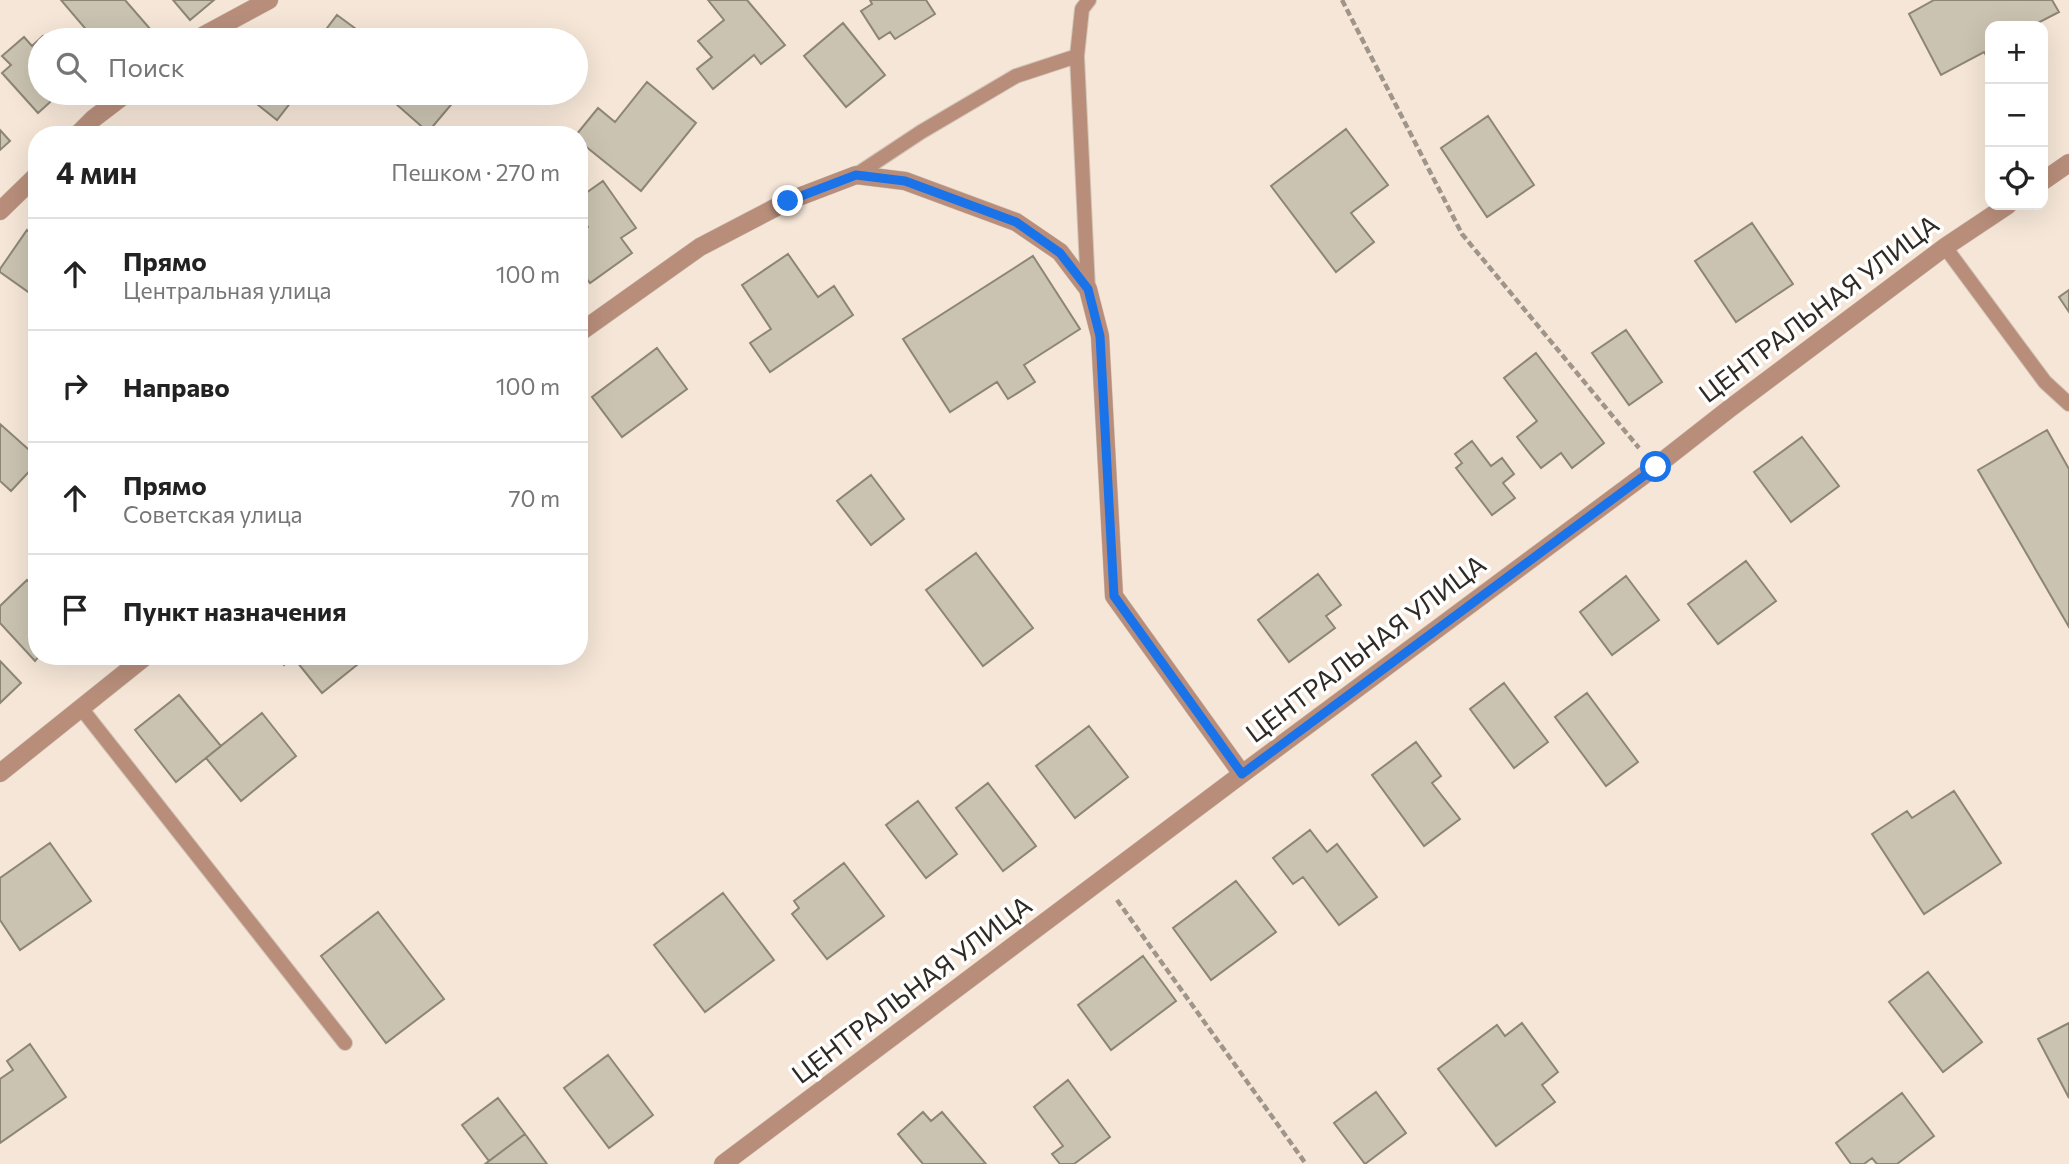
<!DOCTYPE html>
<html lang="ru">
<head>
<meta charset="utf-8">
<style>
	:root { --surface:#fff; --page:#f6f6f6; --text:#222; --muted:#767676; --line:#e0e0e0 }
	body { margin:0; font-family:Commissioner,sans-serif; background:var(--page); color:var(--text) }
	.controls { position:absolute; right:21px; top:21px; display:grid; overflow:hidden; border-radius:14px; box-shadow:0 7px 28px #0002 }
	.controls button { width:63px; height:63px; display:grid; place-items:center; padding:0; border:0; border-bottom:2px solid var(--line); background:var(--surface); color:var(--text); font:35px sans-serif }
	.stop { position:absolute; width:21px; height:21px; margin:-16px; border:5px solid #1a73e8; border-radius:50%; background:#fff }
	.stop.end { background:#1a73e8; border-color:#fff; box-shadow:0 2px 7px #0008 }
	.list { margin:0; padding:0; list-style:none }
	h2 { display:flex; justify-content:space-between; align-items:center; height:91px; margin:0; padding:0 28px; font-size:30px }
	h2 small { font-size:23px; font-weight:400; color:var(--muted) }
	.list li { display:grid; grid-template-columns:46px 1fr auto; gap:21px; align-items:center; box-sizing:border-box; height:112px; padding:0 28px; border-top:2px solid var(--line) }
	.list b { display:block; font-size:26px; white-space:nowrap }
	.list p { margin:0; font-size:23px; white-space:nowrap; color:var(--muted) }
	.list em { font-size:23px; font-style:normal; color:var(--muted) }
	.icon { flex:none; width:38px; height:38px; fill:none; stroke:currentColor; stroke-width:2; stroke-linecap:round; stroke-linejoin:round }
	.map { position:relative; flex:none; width:2069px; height:1164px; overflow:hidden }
	.search { position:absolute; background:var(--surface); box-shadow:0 7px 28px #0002; left:28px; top:28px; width:560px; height:77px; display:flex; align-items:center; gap:18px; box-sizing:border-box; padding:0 24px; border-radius:38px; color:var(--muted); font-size:26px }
	.panel { position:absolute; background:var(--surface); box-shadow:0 7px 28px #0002; left:28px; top:126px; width:560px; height:539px; border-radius:28px }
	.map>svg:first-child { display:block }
</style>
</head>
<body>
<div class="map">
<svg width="2069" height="1164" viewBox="0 0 2069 1164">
	<rect width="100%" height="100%" fill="#f5e6d7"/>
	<path fill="#cac3b1" stroke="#8d8675" stroke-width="2" d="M61 0H125L151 30 140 40H95Z
		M173 0H214L190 20Z
		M708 0H747L785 45 761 64 754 55 713 89 697 69 712 57 698 41 724 20Z
		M870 0H926L935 14 895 39 890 32 879 39 861 11 872 4Z
		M1934 0H2052L2059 12 2032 26H1990V62L1984 52 1941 75 1909 14Z
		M337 15 371 40H318Z
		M843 23 885 75 846 107 804 56Z
		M43 36 47 40H40V93H60L38 113 2 73 11 65 2 56 24 37 32 46Z
		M647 82 696 123 641 191 579 141V135H576L598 108 615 122Z
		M243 93H298L277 120Z
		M405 93H461L428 132 396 104Z
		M1488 116 1534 185 1487 217 1441 148Z
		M1346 129 1388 185 1351 213 1374 242 1336 272 1271 186Z
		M0 130 10 141 0 150Z
		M603 181 636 228 621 238 632 253 590 283 579 268V233L588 227 579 214V198Z
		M1752 223 1793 284 1736 322 1695 261Z
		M27 230 37 237V292L34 296 0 272V269Z
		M788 254 818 297 834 286 853 315 770 372 750 343 771 329 742 285Z
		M1033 256 1080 329 1024 365 1035 382 1008 399 997 382 950 412 903 339Z
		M2069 290V312L2059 297Z
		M1626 330 1662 382 1629 405 1592 353Z
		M657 348 687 389 622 437 592 397Z
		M1536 353 1604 443 1572 468 1561 453 1541 468 1517 437 1537 421 1504 378Z
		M0 424 37 457V463L11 491 0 481Z
		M2047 430 2069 469V627L1978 470Z
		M1802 437 1839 486 1791 522 1754 472Z
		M1472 441 1491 466 1502 458 1514 474 1503 483 1515 498 1492 515 1456 468 1462 463 1455 454Z
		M871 475 904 519 871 545 837 501Z
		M976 553 1033 628 983 666 926 590Z
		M1746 561 1776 601 1718 644 1688 604Z
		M1318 574 1341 605 1326 616 1335 628 1289 662 1258 620Z
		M1626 576 1659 620 1612 655 1580 612Z
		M27 580 37 590V656H39L35 661 0 623V606Z
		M277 656H368L322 693 293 657 284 665Z
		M0 661 21 683 0 703Z
		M1504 683 1548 742 1514 768 1470 709Z
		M1587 693 1638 762 1606 786 1555 717Z
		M179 695 221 746 176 782 135 730Z
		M262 713 296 756 241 801 206 758Z
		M1089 726 1128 777 1075 818 1036 766Z
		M1416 742 1441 776 1432 783 1460 819 1424 846 1372 775Z
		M988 783 1036 846 1003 871 956 808Z
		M1954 791 2001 863 1924 914 1872 834 1907 811 1912 818Z
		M918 801 957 854 926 878 886 825Z
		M1310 830 1327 852 1337 844 1377 897 1339 925 1303 877 1293 884 1273 858Z
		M50 843 91 901 20 950 0 920V878Z
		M844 863 884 916 827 959 792 914 799 908 794 901Z
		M1236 881 1276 932 1211 980 1173 928Z
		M723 893 774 960 705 1012 654 945Z
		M378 912 444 999 386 1043 321 956Z
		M1143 956 1176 1001 1111 1050 1078 1005Z
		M1928 972 1982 1042 1943 1072 1889 1002Z
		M1522 1023 1558 1072 1542 1085 1555 1102 1496 1146 1438 1069 1497 1025 1505 1036Z
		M2069 1023V1098L2038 1039Z
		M30 1044 66 1097 0 1143V1079L13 1070 7 1061Z
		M608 1055 653 1115 609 1148 564 1088Z
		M1068 1080 1110 1137 1074 1164H1060L1052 1154 1063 1146 1034 1107Z
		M1376 1092 1406 1133 1365 1164 1334 1123Z
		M1902 1093 1934 1136 1897 1164H1877L1872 1158 1864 1164H1851L1836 1143Z
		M498 1098 525 1134 489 1161 462 1125Z
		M923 1112 931 1121 942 1112 986 1164H923L898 1134Z
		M525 1134 547 1164H485Z"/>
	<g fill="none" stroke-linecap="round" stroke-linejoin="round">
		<defs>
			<path id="service" d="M856 175 921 132 1016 76 1077 56
				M1945 247 2045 382 2069 404
				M1088 289 1077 56 1082 9 1089 0
				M81 708 345 1043"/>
			<path id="minor" d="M195 40 269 0
				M77 135 93 119 127 93
				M2043 181 2069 163
				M0 211 37 175
				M579 333 700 247 788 201 856 175 905 181 1016 222 1060 252 1088 289 1100 336 1114 596 1242 774
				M0 773 146 656
				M723 1164 1242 774 1655 467 1729 409 1945 247 2008 205"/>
		</defs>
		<use href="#service" stroke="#d2c4b7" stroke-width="16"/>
		<use href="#minor" stroke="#d2c4b7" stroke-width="19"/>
		<path stroke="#a0958a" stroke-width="4.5" stroke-dasharray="7 3.5" stroke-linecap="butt" d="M1342 0 1462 234 1639 448
			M1117 900 1306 1164"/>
		<use href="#service" stroke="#b88e7b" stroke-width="14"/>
		<use href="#minor" stroke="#b88e7b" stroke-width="18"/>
	</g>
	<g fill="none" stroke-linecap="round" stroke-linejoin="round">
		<path stroke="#1a73e8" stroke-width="9" d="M788 201 856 175 905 181 1016 222 1060 253 1088 289 1100 336 1114 596 1242 774 1656 467"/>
	</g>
	<g text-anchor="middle" stroke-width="7" stroke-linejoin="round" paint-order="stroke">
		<g font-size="26" fill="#302a24" stroke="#fff">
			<text transform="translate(1819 309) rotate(-37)" y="9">ЦЕНТРАЛЬНАЯ УЛИЦА</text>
			<text transform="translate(1366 649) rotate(-37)" y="9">ЦЕНТРАЛЬНАЯ УЛИЦА</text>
			<text transform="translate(912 990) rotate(-37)" y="9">ЦЕНТРАЛЬНАЯ УЛИЦА</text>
		</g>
	</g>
</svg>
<div class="controls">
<button>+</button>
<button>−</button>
<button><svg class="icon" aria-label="locate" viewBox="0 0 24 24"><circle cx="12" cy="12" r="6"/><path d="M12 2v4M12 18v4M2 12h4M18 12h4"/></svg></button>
</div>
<div class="stop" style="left:1656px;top:467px"></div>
<div class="stop end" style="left:788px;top:201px"></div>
<div class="search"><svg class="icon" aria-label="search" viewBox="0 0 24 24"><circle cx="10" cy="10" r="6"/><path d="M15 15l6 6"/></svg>Поиск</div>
<section class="panel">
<h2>4 мин<small>Пешком · 270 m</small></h2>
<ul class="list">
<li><svg class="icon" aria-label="ahead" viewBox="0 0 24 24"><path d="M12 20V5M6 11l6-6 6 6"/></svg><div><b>Прямо</b><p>Центральная улица</p></div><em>100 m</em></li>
<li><svg class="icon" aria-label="right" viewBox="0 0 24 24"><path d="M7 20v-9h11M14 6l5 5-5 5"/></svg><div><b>Направо</b></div><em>100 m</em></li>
<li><svg class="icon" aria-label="ahead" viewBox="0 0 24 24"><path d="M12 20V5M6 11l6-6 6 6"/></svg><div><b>Прямо</b><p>Советская улица</p></div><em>70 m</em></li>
<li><svg class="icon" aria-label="arrive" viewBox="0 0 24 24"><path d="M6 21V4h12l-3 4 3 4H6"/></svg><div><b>Пункт назначения</b></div></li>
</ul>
</section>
</div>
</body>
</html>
